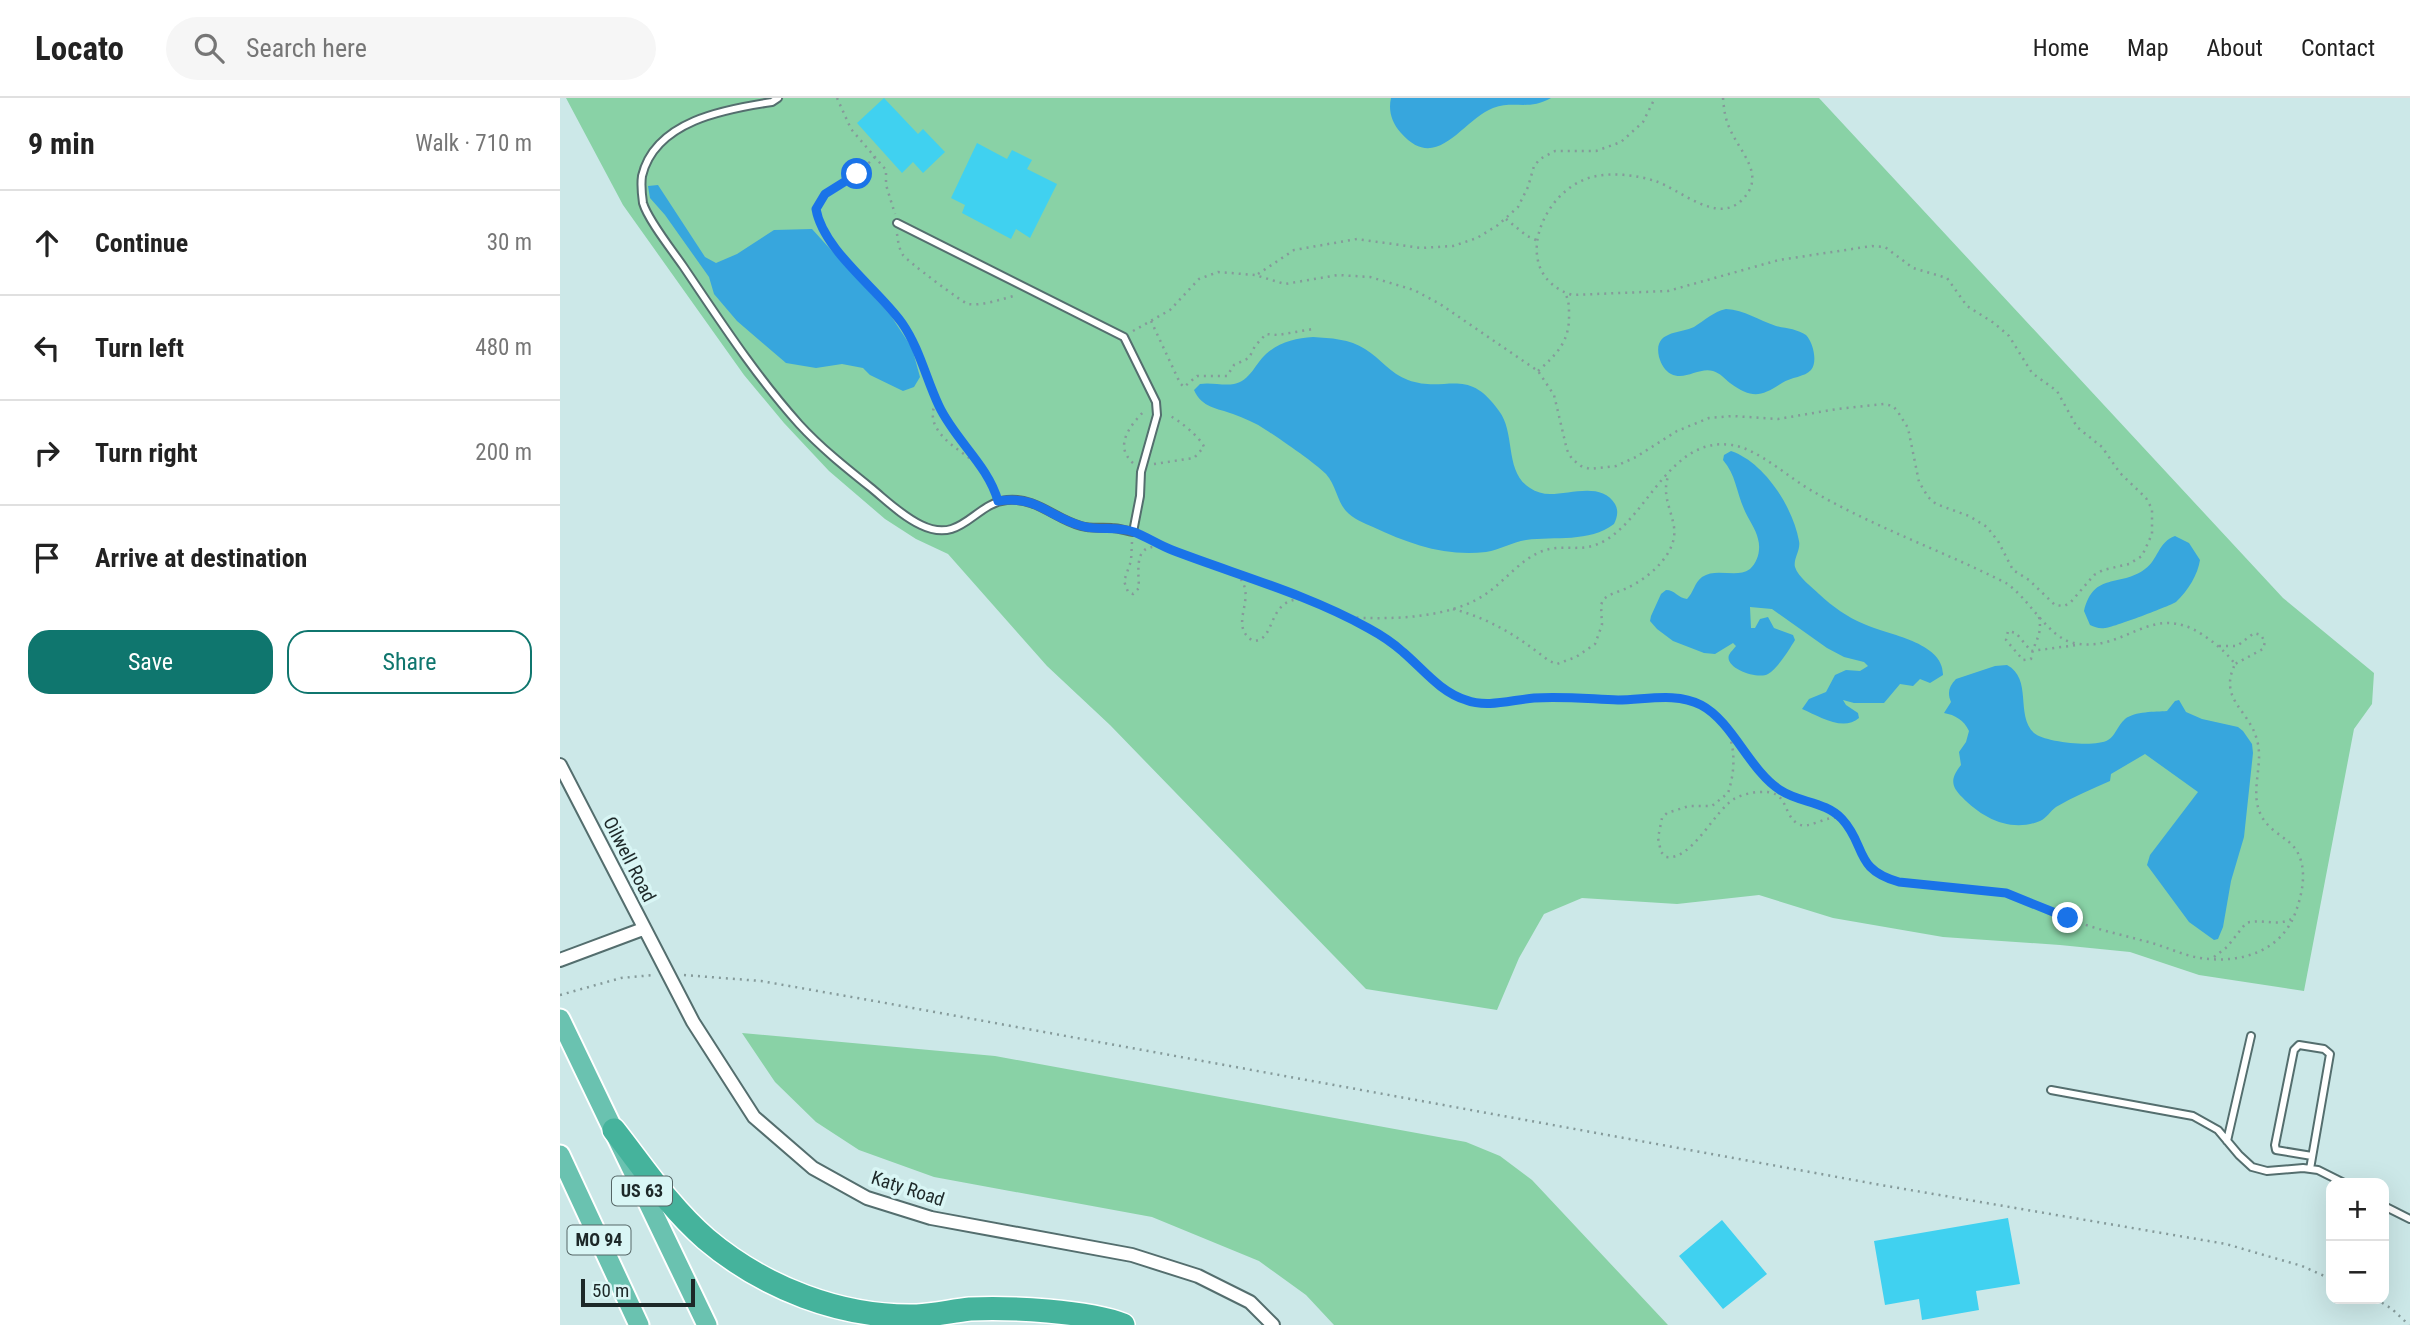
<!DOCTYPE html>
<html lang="en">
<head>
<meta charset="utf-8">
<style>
	:root { --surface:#fff; --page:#f6f6f6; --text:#222; --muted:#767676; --line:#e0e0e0; --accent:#0f766e }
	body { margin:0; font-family:"Roboto Condensed",sans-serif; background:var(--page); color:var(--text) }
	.controls { position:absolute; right:21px; bottom:21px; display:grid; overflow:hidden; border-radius:14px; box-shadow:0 7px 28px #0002 }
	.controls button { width:63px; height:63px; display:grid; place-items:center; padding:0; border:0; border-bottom:2px solid var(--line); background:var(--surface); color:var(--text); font:35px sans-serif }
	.scale { position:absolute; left:21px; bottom:18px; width:114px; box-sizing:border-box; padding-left:7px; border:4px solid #1d2828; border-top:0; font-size:19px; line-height:24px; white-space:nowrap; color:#1d2828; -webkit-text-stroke:5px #d9f6f5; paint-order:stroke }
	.stop { position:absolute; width:21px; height:21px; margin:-16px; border:5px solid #1a73e8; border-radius:50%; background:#fff }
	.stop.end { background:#1a73e8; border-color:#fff; box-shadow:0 2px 7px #0008 }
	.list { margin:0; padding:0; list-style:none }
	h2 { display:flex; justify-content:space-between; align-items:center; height:91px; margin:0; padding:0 28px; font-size:30px }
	h2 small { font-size:23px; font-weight:400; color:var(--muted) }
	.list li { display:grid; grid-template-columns:46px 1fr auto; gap:21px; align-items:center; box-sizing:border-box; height:105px; padding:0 28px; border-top:2px solid var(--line) }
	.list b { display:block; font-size:26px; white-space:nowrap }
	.list em { font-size:23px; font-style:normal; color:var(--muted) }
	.actions { display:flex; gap:14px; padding:21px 28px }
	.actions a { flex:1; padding:16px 0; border:2px solid var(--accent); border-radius:21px; text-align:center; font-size:24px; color:var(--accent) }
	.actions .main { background:var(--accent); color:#fff }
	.icon { flex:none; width:38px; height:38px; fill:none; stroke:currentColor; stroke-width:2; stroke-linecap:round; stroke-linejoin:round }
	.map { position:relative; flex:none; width:1850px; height:1227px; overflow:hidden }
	header { display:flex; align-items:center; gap:42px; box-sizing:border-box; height:98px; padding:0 35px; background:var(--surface); border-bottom:2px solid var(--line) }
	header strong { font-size:33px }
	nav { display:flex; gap:38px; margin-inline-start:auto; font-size:24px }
	.search { width:490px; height:63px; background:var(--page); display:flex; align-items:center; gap:18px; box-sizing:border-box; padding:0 24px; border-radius:38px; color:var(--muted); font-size:26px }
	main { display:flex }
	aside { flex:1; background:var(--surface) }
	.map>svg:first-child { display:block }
</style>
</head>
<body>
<header>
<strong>Locato</strong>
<div class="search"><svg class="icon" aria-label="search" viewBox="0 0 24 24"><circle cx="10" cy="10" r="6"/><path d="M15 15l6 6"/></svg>Search here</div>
<nav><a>Home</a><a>Map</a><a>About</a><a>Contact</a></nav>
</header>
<main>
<aside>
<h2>9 min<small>Walk · 710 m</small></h2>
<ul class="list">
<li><svg class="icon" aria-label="ahead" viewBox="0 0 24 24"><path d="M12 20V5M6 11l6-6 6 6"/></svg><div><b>Continue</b></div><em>30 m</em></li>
<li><svg class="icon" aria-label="left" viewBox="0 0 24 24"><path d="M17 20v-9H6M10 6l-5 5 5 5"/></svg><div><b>Turn left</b></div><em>480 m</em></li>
<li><svg class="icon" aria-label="right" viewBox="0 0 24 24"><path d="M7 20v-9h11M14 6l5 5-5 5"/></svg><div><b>Turn right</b></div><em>200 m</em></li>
<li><svg class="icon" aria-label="arrive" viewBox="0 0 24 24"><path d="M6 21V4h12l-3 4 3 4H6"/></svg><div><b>Arrive at destination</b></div></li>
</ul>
<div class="actions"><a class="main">Save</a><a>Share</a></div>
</aside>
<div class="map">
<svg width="1850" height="1227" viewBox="0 0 1850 1227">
	<rect width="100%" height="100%" fill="#cce8e8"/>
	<path fill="#89d2a6" d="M6 0H1259L1723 500 1814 575 1812 606 1794 631 1744 893 1639 877 1570 854 1500 847 1383 839 1273 820 1199 797 1117 806 1022 800 984 816 959 860 937 912 806 891 550 627 487 568 388 456 356 441 325 421 269 373 224 325 184 277 63 107Z
		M182 935 435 958 906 1044 940 1058 972 1082 1108 1227H774L746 1197 699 1163 592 1119 374 1079 299 1052 256 1024 215 984Z"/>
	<path fill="#37a6dd" d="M831 0H991C968 13 955 2 933 10 902 22 877 76 841 35 832 25 828 13 831 0Z
		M98 87 145 159 156 165 177 156 214 132 252 131 331 218 352 250 360 279 354 289 343 293 310 277 303 270 282 266 256 270 226 265 177 223 154 196 149 179 105 117 90 100 88 88Z
		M1166 211C1185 212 1198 222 1216 228 1225 230 1238 231 1246 237 1253 244 1258 264 1251 272 1245 279 1231 279 1222 285 1201 299 1192 301 1170 285 1165 281 1160 275 1153 273 1139 269 1125 283 1111 276 1105 273 1101 266 1099 259 1093 232 1120 236 1134 229 1145 222 1153 214 1166 211Z
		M753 239C770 240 790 241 805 251 820 260 831 276 848 282 886 296 907 267 939 313 956 335 944 374 970 390 976 394 983 396 990 396 1011 396 1042 384 1055 406 1059 413 1057 420 1054 426 1029 445 995 438 966 442 952 444 940 452 926 454 886 459 849 446 813 429 804 425 793 421 786 413 777 403 776 387 766 376 755 365 720 341 706 332 696 325 684 320 673 316 657 310 642 310 634 292L640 286C651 284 663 288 674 286 690 283 695 266 706 256 719 244 736 240 753 239Z
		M1171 353C1204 364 1233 409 1239 443 1241 452 1233 461 1235 469 1238 479 1252 489 1259 496 1273 509 1287 519 1304 526 1328 537 1384 544 1383 577L1370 585 1360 581 1353 588 1340 586 1324 605H1294L1283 602 1286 607 1298 615 1299 620C1283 634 1259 618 1242 611L1249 601 1266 594 1275 577 1286 572 1300 573 1308 568 1304 564 1284 559 1267 550 1212 511 1190 509 1191 530H1195L1200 521 1208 519 1214 530 1233 537 1235 542C1229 552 1218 570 1208 576 1198 582 1164 570 1169 557 1171 553 1174 551 1176 548L1173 545 1155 556 1144 555 1113 543 1097 531 1090 523 1091 518 1101 496 1106 492C1115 492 1118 500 1127 501 1134 494 1134 485 1142 479 1157 469 1176 481 1190 471 1198 464 1201 451 1198 441 1196 431 1188 421 1184 411 1176 393 1176 377 1163 362L1164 357Z
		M1615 438 1629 445 1640 462C1638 476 1628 493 1616 504 1612 507 1552 530 1545 530 1539 531 1535 529 1530 527L1524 513C1534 473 1560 490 1585 471 1598 462 1598 444 1615 438Z
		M1447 567C1473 581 1455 617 1474 635 1484 644 1535 650 1548 642 1555 638 1558 627 1565 621 1575 613 1595 614 1607 613L1615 603 1619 602 1626 614 1642 621 1678 629 1683 633 1692 646 1693 655 1684 739 1671 783 1663 829 1658 841 1654 842 1629 824 1587 767 1590 757 1638 694 1585 656 1551 676 1550 683C1532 691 1513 699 1496 709 1490 713 1487 720 1480 723 1451 735 1422 720 1402 699 1390 687 1391 680 1401 667L1399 654 1406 644 1409 633C1404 622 1395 617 1384 615L1391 604C1387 595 1389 588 1396 581L1435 568Z"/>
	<path fill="#40d1f0" d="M324 0 358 36 363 31 385 54 363 75 353 64 342 75 297 25Z
		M417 45 447 61 452 52 472 62 467 71 497 86 470 140 456 131 451 141 402 115 405 107 391 100Z
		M1448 1120 1460 1186 1416 1193 1419 1212 1362 1222 1359 1201 1325 1207 1314 1143Z
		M1162 1122 1207 1176 1163 1211 1119 1158Z"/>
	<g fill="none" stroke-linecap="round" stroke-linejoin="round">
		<defs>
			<path id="service" d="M218 0 212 4C165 11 95 23 82 78 81 85 82 98 83 105 88 122 112 152 123 168 159 221 195 277 239 326 260 349 285 369 310 389 326 402 342 418 361 427 402 447 414 405 447 402 476 399 495 421 521 428 532 431 541 429 552 430 559 430 566 433 573 434L580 398 581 374 597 317 596 304 564 239 337 125
				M1491 992 1633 1018 1658 1032 1679 1057 1692 1069 1707 1073 1743 1070 1758 1072 1784 1085
				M1667 1043 1691 938
				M1750 1071 1770 956 1764 951 1739 947 1734 952 1715 1047 1716 1052 1752 1058
				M1824 1108 1850 1121"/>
			<path id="minor" d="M0 667 133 924 194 1019 253 1070 307 1100 371 1120 572 1157 638 1178 690 1204 713 1227
				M0 862 83 831"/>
			<path id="trunk" d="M0 921 147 1227
				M0 1057 79 1227"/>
			<path id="motorway" d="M54 1032C83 1069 110 1110 146 1141 204 1190 281 1220 357 1218 375 1217 392 1213 410 1211 448 1209 528 1213 563 1227"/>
		</defs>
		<use href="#service" stroke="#546e6e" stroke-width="10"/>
		<use href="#minor" stroke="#546e6e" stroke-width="16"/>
		<use href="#trunk" stroke="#fff" stroke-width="23"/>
		<use href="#motorway" stroke="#fff" stroke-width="26"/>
		<path stroke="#859a9a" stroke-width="2.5" stroke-dasharray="2 5" stroke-linecap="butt" d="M277 0 291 31 326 72V87L335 116
			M315 59 297 76 265 96 256 111C263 149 319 193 342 226 360 251 366 281 379 309 393 339 423 362 435 393
			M946 121 967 138 976 142
			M337 136C338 143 339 151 343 157 346 162 403 205 408 206 423 208 442 201 457 197
			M698 176 734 152 797 141 861 150 893 148 917 140 938 127 958 109 968 89 974 68 980 61 995 53H1036L1061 44 1083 24 1095 0
			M591 223 620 285 624 289 637 278H667L674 267 689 260 695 248 706 236 718 237 753 231
			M573 233 610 212 639 181 658 174 695 177 725 186 778 177 810 179 854 192 880 206 978 273 994 297 1007 352 1012 361 1021 368 1030 371 1056 368 1076 359 1117 333 1149 320 1173 318 1218 321 1277 311 1324 306 1333 308 1338 314 1348 330 1359 384 1368 399 1376 406 1409 418 1427 429 1438 443 1453 472 1469 482 1495 507 1504 508 1510 505 1534 477 1543 472 1569 466 1582 458 1592 436V411L1586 400 1560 375 1542 349 1517 329 1497 293 1472 275 1449 238 1434 225 1407 208 1387 180 1353 170 1325 149 1312 148 1219 162 1108 193 1012 197C948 176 981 92 1032 79 1052 74 1076 77 1095 83 1120 91 1157 127 1182 102 1207 77 1180 55 1170 31 1165 21 1164 11 1163 0
			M978 273C997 256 1010 243 1009 216 1009 208 1009 201 1004 194
			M376 304C362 332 397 350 416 365
			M573 365C553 347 571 327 585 312
			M594 366 634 360 644 349C641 340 618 321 608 317
			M582 438C661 476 752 492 826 541 854 560 876 595 910 603 931 608 952 602 973 600 1001 597 1029 601 1058 602 1083 602 1112 595 1136 605 1164 616 1189 664 1211 685 1231 704 1263 701 1281 721 1307 748 1293 771 1339 784 1374 787 1410 787 1444 795 1467 800 1487 812 1508 820 1533 831 1559 836 1584 843 1603 847 1621 857 1640 860 1680 866 1722 854 1736 813 1744 791 1749 761 1729 744 1719 736 1705 728 1700 715 1690 691 1704 666 1697 642 1689 611 1658 602 1675 566 1666 554 1655 545 1643 537 1591 502 1565 556 1514 545 1488 540 1469 500 1446 485 1383 453 1316 430 1254 394 1230 381 1199 351 1172 347 1111 338 1089 416 1046 442 1021 457 1004 444 980 454 961 462 946 481 930 493 894 521 830 522 786 519
			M572 444 571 463 564 483 568 494 573 496 579 490C578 466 574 441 609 451
			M676 476C701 498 666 526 693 543 717 543 706 501 742 501
			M893 511C931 521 959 539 989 563L997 566 1016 559 1035 546 1042 527 1041 507 1043 502C1050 495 1059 494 1067 490 1089 480 1118 455 1114 429 1111 410 1101 396 1109 376
			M1479 519C1483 539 1473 544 1471 561L1463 562 1446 542 1448 533 1456 535 1471 553 1517 547
			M1659 548H1677L1694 535 1701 537 1705 544 1703 551 1675 566
			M1169 637C1176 655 1174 677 1168 695L1152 708H1129L1107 715 1102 720 1098 740 1101 754 1106 759C1132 763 1154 713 1174 701 1181 697 1192 694 1200 694 1230 692 1221 715 1238 726 1249 732 1266 717 1280 720
			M1654 859 1667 849 1686 825C1702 820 1716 829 1731 821
			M124 877 201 883 320 904 1321 1087 1666 1146 1742 1168 1771 1181
			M0 897 61 880 93 877
			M1816 1201 1832 1211 1849 1227"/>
		<use href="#service" stroke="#fff" stroke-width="6"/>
		<use href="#minor" stroke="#fff" stroke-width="12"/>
		<use href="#trunk" stroke="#6ac2b0" stroke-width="19"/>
		<use href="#motorway" stroke="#45b39c" stroke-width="23"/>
	</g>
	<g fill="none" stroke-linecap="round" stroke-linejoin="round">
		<path stroke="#1a73e8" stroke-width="9" d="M297 76 265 96 256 111C263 152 318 191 342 225 360 251 366 281 379 308 395 342 428 367 438 403 478 397 488 419 522 428 539 433 557 428 574 434 587 439 599 447 612 452 677 477 747 496 808 530 821 537 833 545 843 554 863 571 880 594 906 602 927 610 951 602 974 600 1002 598 1030 601 1058 602 1085 602 1116 594 1141 607 1172 623 1190 673 1220 692 1239 705 1265 703 1282 721 1307 748 1293 771 1339 784L1446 795 1508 820"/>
	</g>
	<g text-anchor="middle" stroke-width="7" stroke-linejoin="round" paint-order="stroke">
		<g fill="#d9f6f5" stroke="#566" stroke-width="2">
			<rect x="52" y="1078.5" width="60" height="29" rx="5"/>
			<rect x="7.5" y="1127.5" width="63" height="29" rx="5"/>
		</g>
		<g font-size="18" font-weight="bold" fill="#1d2828">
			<text x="82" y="1099">US 63</text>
			<text x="39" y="1148">MO 94</text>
		</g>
		<g font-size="19" fill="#1d2828" stroke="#d9f6f5">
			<text transform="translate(70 761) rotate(63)" y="7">Oilwell Road</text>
			<text transform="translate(348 1090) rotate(18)" y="7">Katy Road</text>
		</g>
	</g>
</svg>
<div class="controls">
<button>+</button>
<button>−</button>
</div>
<div class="scale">50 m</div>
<div class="stop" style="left:297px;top:76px"></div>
<div class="stop end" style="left:1508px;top:820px"></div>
</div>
</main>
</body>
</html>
